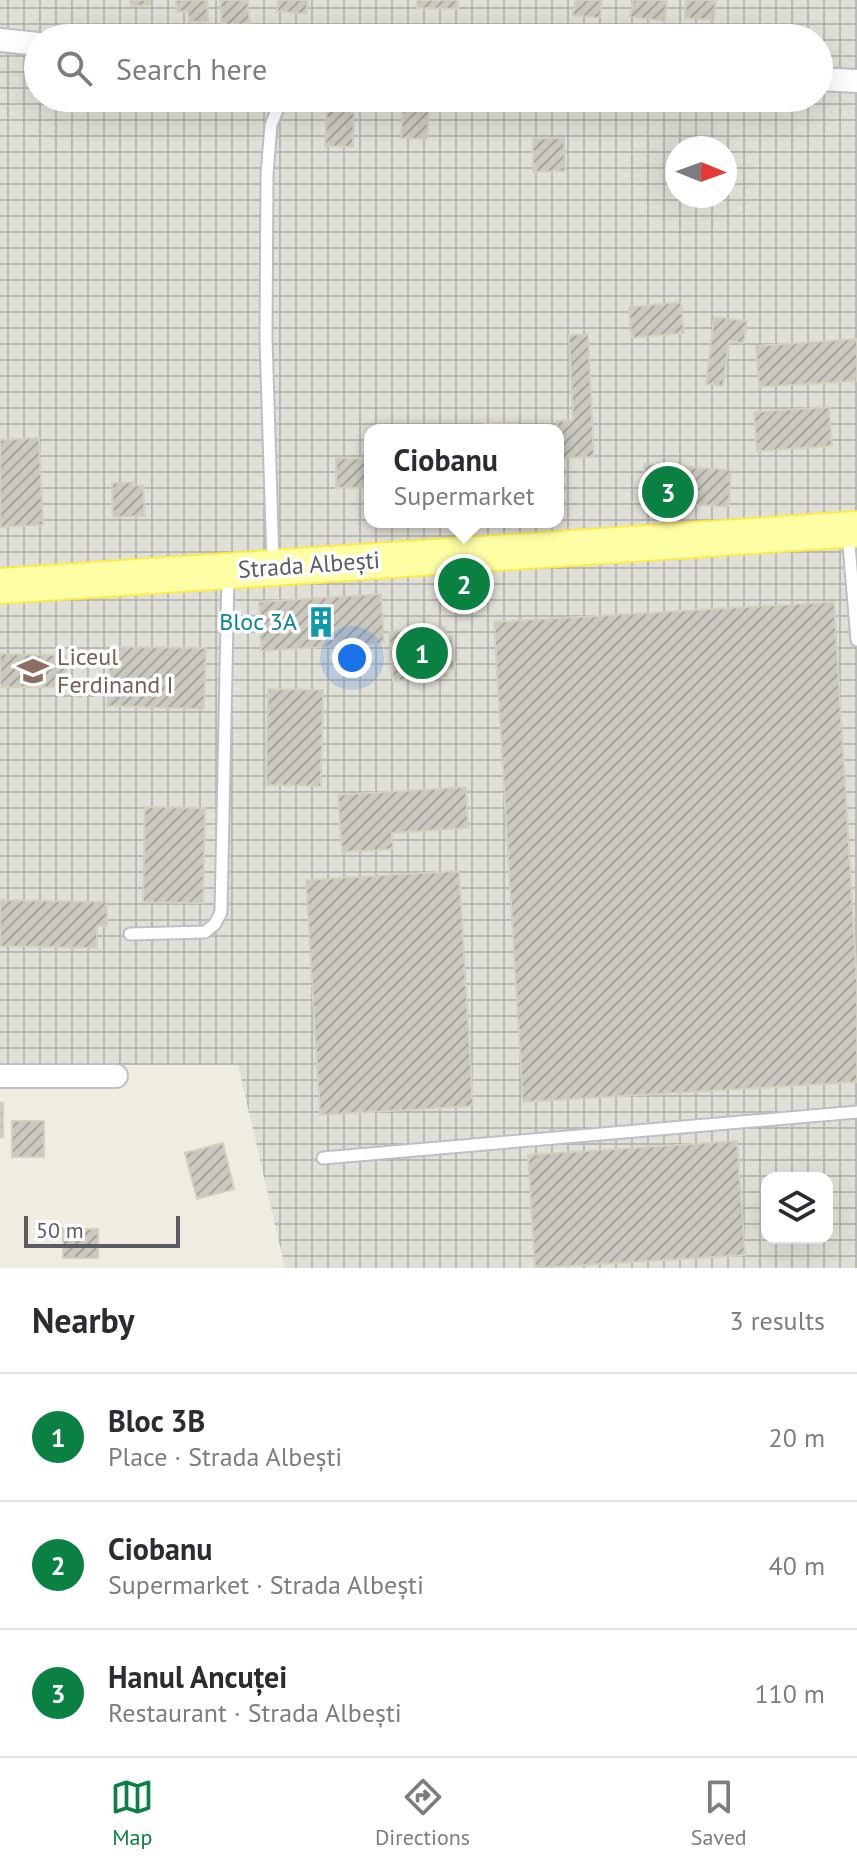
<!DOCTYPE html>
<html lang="en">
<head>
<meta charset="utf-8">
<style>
	:root { --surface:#fff; --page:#f7f7f7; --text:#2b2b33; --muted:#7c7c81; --line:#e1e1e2; --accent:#0b8043 }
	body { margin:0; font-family:"PT Sans",sans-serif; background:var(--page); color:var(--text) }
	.controls { position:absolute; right:24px; bottom:24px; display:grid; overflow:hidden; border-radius:16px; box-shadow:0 8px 32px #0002 }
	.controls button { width:72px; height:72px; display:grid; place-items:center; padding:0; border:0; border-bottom:2px solid var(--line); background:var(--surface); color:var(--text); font:40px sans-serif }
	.compass { position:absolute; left:665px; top:136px; width:72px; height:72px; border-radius:50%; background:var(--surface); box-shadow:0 8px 32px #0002; rotate:91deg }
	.scale { position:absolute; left:24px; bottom:20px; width:156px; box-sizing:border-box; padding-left:8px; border:4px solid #595c63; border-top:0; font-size:22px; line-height:28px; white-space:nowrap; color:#595c63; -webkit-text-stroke:6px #fff; paint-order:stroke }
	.you { position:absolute; left:352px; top:658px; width:28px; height:28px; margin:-20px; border:6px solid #fff; border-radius:50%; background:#1a73e8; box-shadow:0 0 0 12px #1a73e833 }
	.badge { display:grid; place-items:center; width:52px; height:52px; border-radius:50%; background:var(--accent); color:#fff; font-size:26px; font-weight:700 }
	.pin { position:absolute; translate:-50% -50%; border:4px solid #fff; box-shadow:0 2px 8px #0006 }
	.popup { position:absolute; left:364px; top:424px; width:200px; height:104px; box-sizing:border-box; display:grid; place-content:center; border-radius:16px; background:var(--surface); filter:drop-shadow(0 2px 6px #0005); font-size:26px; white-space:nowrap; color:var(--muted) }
	.popup b { font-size:30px; color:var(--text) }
	.popup::after { content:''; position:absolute; left:50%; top:100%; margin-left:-16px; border:16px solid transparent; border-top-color:var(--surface) }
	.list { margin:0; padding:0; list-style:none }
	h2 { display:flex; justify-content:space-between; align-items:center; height:104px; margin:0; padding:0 32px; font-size:34px }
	h2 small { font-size:26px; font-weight:400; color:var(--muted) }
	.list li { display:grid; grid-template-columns:52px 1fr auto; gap:24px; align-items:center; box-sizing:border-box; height:128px; padding:0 32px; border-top:2px solid var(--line) }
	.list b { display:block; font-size:30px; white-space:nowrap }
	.list p { margin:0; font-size:26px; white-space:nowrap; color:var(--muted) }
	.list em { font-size:26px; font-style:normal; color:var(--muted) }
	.icon { flex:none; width:44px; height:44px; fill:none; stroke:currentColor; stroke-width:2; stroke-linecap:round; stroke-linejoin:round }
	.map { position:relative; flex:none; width:857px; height:1268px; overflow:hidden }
	.search { position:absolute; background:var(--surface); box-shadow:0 8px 32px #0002; left:24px; right:24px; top:24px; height:88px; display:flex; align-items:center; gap:20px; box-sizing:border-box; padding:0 28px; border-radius:44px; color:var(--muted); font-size:30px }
	.sheet { height:488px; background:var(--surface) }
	nav { display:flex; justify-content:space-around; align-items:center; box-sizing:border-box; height:112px; border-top:2px solid var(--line); background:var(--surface); font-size:22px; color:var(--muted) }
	nav a { display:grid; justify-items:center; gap:4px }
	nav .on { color:var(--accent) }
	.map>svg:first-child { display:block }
</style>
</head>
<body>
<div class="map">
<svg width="857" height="1268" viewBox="0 0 857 1268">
	<defs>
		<pattern id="industrial-grid" width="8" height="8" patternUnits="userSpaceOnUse" patternTransform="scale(2)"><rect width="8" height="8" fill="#e1e0d8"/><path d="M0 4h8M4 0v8" fill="none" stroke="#b9b9b3"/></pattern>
		<pattern id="building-hatch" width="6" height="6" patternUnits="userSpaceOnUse" patternTransform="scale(2)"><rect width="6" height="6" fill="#cbc9bf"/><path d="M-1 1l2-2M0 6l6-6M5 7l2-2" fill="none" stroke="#a8a69f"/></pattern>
	</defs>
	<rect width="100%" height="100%" fill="#eeede0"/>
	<path fill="url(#industrial-grid)" fill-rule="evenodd" d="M0 0H857V1268H285L238 1065H0ZM38 38H819V98H38ZM677 148H725V196H677ZM370 430H558V522H370ZM767 1178H827V1238H767Z"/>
	<path fill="url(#building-hatch)" stroke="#d3d0be" stroke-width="2" d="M130 0H150V5L131 6Z
		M176 0H207L208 21 189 22 188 11 177 12Z
		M220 0H248L250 31 223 33Z
		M278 0H308L306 14 277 11Z
		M417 0H458V9L417 8Z
		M575 0H602L600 18 573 15Z
		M633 0H667L665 21 630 17Z
		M686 0H716L714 20 685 18Z
		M327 107 354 109 353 147 325 146Z
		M403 107 429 108 427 139 401 138Z
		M564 138 565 171 533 172V139Z
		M681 302 684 333 631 338 629 307Z
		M714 317 747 321 744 343 729 341 723 386 706 384Z
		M588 334 594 457 559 458 557 421 573 420 569 335Z
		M857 339V381L759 387 756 346Z
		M829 407 832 446 757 451 754 412Z
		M517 423V430H483V424Z
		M39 438 43 525 0 527V440Z
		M336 458 370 459V488H336Z
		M645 464 731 470 729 507 642 501Z
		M133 482V486L143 485 145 516 113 517 112 483Z
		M381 594 384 643 261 651 259 602Z
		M834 602 857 982V1082L523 1102 494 622Z
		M445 627 446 637 452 636 455 668 446 669 447 676 393 681 389 632Z
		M110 647 206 648 204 709 107 706Z
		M0 654 66 655V687H0Z
		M268 689 323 690 321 786 266 785Z
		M466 787 468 828 392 833 393 849 342 852 338 795Z
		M145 807 205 808 203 903 143 902Z
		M459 871 473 1106 320 1115 306 880Z
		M0 900 107 902V926H97V948L0 946Z
		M0 1103H3V1137H0Z
		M12 1121H44V1157H12Z
		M737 1141 745 1255 535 1268 528 1155Z
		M223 1143 234 1189 197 1199 185 1153Z
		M63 1229H98V1258H63Z"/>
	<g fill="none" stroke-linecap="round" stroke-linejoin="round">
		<defs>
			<path id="lane" d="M848 533 857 640
				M273 563 266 339 267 174 271 125 282 98
				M130 934 205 932 215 924 221 912 228 575
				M323 1158 857 1112"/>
			<path id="street" d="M0 40 38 44
				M819 79 857 81
				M0 1076H116"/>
			<path id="primary" d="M0 586 857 529"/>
		</defs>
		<use href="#lane" stroke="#bdbfc6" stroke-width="15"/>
		<use href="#street" stroke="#bdbfc6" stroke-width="26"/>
		<use href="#primary" stroke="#ffeb48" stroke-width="38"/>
		<use href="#lane" stroke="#fff" stroke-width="11"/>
		<use href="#street" stroke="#fff" stroke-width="22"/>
		<use href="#primary" stroke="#feffa4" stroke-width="34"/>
	</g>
	<defs>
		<symbol id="building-bare" viewBox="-9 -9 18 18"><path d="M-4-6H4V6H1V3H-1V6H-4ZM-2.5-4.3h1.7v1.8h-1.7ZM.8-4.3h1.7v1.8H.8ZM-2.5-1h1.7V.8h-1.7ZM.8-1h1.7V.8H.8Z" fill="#0f9aa8" stroke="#fff" stroke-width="2.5" paint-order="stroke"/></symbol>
		<symbol id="school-bare" viewBox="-9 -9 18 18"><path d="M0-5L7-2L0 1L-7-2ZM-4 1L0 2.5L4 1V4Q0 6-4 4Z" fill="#8d6e63" stroke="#fff" stroke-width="2.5" paint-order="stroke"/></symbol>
	</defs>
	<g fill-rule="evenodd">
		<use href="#building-bare" x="299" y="600" width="44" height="44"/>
		<use href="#school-bare" x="11" y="649" width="44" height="44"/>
	</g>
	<g text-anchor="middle" stroke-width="7" stroke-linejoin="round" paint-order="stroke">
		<g font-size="24" fill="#595c63" stroke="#fff">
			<text transform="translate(309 565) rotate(-4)" y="8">Strada Albești</text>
		</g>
		<g font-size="24" fill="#0d838f" stroke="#fff" text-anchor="end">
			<text x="297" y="630">Bloc 3A</text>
		</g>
		<g font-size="24" fill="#785e54" stroke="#fff" text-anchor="start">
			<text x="57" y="665">Liceul<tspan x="57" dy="28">Ferdinand I</tspan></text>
		</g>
	</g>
</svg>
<div class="controls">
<button><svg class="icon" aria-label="layers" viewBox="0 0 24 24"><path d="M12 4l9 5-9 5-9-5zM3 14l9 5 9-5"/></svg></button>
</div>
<svg class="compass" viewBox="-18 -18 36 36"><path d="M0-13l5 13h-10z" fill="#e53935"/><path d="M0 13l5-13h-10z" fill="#7c7c81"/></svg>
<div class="scale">50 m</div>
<div class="you"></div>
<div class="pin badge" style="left:422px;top:653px">1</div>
<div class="pin badge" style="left:464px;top:584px">2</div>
<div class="popup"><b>Ciobanu</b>Supermarket</div>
<div class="pin badge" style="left:668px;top:492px">3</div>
<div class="search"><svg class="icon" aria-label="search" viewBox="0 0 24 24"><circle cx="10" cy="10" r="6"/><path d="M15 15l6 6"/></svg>Search here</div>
</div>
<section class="sheet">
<h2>Nearby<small>3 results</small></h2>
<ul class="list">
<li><span class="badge">1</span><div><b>Bloc 3B</b><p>Place · Strada Albești</p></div><em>20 m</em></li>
<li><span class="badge">2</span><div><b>Ciobanu</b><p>Supermarket · Strada Albești</p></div><em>40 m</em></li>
<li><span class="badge">3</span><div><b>Hanul Ancuței</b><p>Restaurant · Strada Albești</p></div><em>110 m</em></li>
</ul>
</section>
<nav>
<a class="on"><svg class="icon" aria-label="map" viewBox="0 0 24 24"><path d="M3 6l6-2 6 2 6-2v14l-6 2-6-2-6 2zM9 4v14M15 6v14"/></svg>Map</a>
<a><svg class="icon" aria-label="directions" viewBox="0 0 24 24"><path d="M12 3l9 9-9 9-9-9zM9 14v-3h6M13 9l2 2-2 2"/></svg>Directions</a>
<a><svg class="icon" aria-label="saved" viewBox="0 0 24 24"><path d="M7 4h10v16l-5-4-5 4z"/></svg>Saved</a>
</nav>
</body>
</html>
